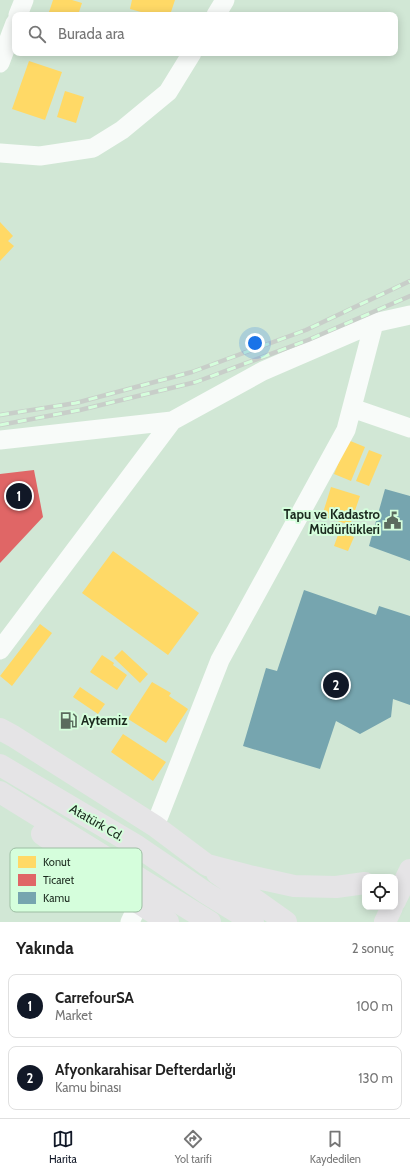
<!DOCTYPE html>
<html lang="tr">
<head>
<meta charset="utf-8">
<style>
	:root { --surface:#fff; --page:#f6f6f6; --text:#222; --muted:#767676; --line:#e0e0e0; --accent:#111827 }
	body { margin:0; font-family:Cabin,sans-serif; background:var(--page); color:var(--text) }
	.controls { position:absolute; right:12px; bottom:12px; display:grid; overflow:hidden; border-radius:8px; box-shadow:0 2px 10px #0003 }
	.controls button { width:36px; height:36px; display:grid; place-items:center; padding:0; border:0; border-bottom:1px solid var(--line); background:var(--surface); color:var(--text); font:20px sans-serif }
	.you { position:absolute; left:255px; top:343px; width:14px; height:14px; margin:-10px; border:3px solid #fff; border-radius:50%; background:#1a73e8; box-shadow:0 0 0 6px #1a73e833 }
	.badge { display:grid; place-items:center; width:26px; height:26px; border-radius:50%; background:var(--accent); color:#fff; font-size:13px; font-weight:700 }
	.pin { position:absolute; translate:-50% -50%; border:2px solid #fff; box-shadow:0 1px 4px #0006 }
	.list { margin:0; padding:0; list-style:none }
	h2 { display:flex; justify-content:space-between; align-items:center; height:52px; margin:0; padding:0 16px; font-size:17px }
	h2 small { font-size:13px; font-weight:400; color:var(--muted) }
	.list li { display:grid; grid-template-columns:26px 1fr auto; gap:12px; align-items:center; box-sizing:border-box; height:64px; margin:0 8px 8px; padding:0 8px; border:1px solid var(--line); border-radius:8px }
	.list b { display:block; font-size:15px; white-space:nowrap }
	.list p { margin:0; font-size:13px; white-space:nowrap; color:var(--muted) }
	.list em { font-size:13px; font-style:normal; color:var(--muted) }
	.icon { flex:none; width:22px; height:22px; fill:none; stroke:currentColor; stroke-width:2; stroke-linecap:round; stroke-linejoin:round }
	.map { position:relative; flex:none; width:410px; height:922px; overflow:hidden }
	.search { position:absolute; background:var(--surface); box-shadow:0 2px 10px #0003; left:12px; right:12px; top:12px; height:44px; display:flex; align-items:center; gap:10px; box-sizing:border-box; padding:0 14px; border-radius:8px; color:var(--muted); font-size:15px }
	.sheet { height:196px; background:var(--surface) }
	nav { display:flex; justify-content:space-around; align-items:center; box-sizing:border-box; height:56px; border-top:1px solid var(--line); background:var(--surface); font-size:11px; color:var(--muted) }
	nav a { display:grid; justify-items:center; gap:2px }
	nav .on { color:var(--accent) }
	.map>svg:first-child { display:block }
</style>
</head>
<body>
<div class="map">
<svg width="410" height="922" viewBox="0 0 410 922">
	<rect width="100%" height="100%" fill="#d1e7d5"/>
	<path fill="#ffd966" d="M53 0H72L82 3 78 15H48Z
		M132 0H175L170 15H152L130 9Z
		M29 61 62 72 45 120 12 109Z
		M65 91 84 97 76 123 57 117Z
		M0 222 13 236 8 241 14 246 0 261Z
		M348 440 365 447 351 481 334 474Z
		M369 450 382 455 369 486 356 481Z
		M331 487 360 496 350 525 322 516Z
		M339 532 354 537 348 551 334 546Z
		M113 551 199 613 168 655 82 593Z
		M40 624 52 633 12 686 0 676Z
		M122 650 148 674 140 683 114 658Z
		M102 655 114 663 113 665 127 675 117 690 90 672Z
		M152 682 171 693 169 696 188 709 166 743 128 719Z
		M80 687 105 704 98 714 73 697Z
		M123 734 166 762 153 781 111 752Z"/>
	<path fill="#e06666" d="M34 470 43 517 0 563V474Z"/>
	<path fill="#76a5af" d="M385 489 410 496V561L369 546Z
		M304 590 376 615 379 606 410 616V705L393 699 391 717 360 734 336 721 320 769 243 746 266 668 277 671Z"/>
	<g fill="none" stroke-linecap="round" stroke-linejoin="round">
		<path stroke="#f8fbf9" stroke-width="19" d="M18 15 24 0
			M216 15 225 0
			M0 63 15 23
			M0 153 40 156 93 148 122 130 168 92 192 53
			M352 408 410 428
			M0 440 172 421
			M0 650 172 421 263 371 374 323 410 315
			M155 826 220 660 346 430 374 323
			M130 922 139 903"/>
		<path stroke="#e5e4e6" stroke-width="22" d="M0 729 13 736 155 826 207 865 249 876 294 886 336 887 365 883
			M0 765 137 846 206 893 253 922
			M0 792 210 922
			M42 834 139 903 168 922
			M217 873 286 922
			M395 901 410 870
			M385 922 392 907"/>
		<defs>
			<path id="rail" d="M0 415 76 403 192 372 306 330 410 281
				M0 425 80 410 196 382 308 340 410 296"/>
		</defs>
		<use href="#rail" stroke="#c8cec9" stroke-width="4.5"/>
		<use href="#rail" stroke="#d5fedc" stroke-width="3" stroke-dasharray="9" stroke-linecap="butt"/>
	</g>
	<defs>
		<symbol id="civic-bare" viewBox="-9 -9 18 18"><path d="M-.6-6.5H3V-4.5H.6V-3L4-1V1h2V6H-6V1h2V-1L-.6-3ZM-1.2 2.5V6h2.4V2.5Z" fill="#5b6c5e" stroke="#d5fedc" stroke-width="2.5" paint-order="stroke"/></symbol>
		<symbol id="fuel-bare" viewBox="-9 -9 18 18"><path d="M-5.5-6h7V0h2V4h1.3V-2.5L3-4.5l.8-.8L6-3V5H2.5V1h-1V6h-7ZM-4.2-4.7v3.2H.2V-4.7Z" fill="#5b6c5e" stroke="#d5fedc" stroke-width="2.5" paint-order="stroke"/></symbol>
	</defs>
	<g fill-rule="evenodd">
		<use href="#civic-bare" x="380" y="508" width="25" height="25"/>
		<use href="#fuel-bare" x="56" y="708" width="25" height="25"/>
	</g>
	<g text-anchor="middle" stroke-width="4" stroke-linejoin="round" paint-order="stroke">
		<g font-size="13" font-weight="bold" fill="#1b2a1e" stroke="#d5fedc" text-anchor="end">
			<text x="380" y="519">Tapu ve Kadastro<tspan x="380" dy="15">Müdürlükleri</tspan></text>
			<text x="81" y="725" text-anchor="start">Aytemiz</text>
		</g>
		<g font-size="13" fill="#1b2a1e" stroke="#d5fedc">
			<text transform="translate(97 822) rotate(30)" y="5">Atatürk Cd.</text>
		</g>
	</g>
	<rect x="10" y="848" width="132" height="64" rx="6" fill="#d5fedc" stroke="#9dbea3" stroke-width="1"/>
	<rect x="18" y="856" width="18" height="12" fill="#ffd966"/>
	<rect x="18" y="874" width="18" height="12" fill="#e06666"/>
	<rect x="18" y="892" width="18" height="12" fill="#76a5af"/>
	<g font-size="11" fill="#1b2a1e">
		<text x="43" y="866">Konut</text>
		<text x="43" y="884">Ticaret</text>
		<text x="43" y="902">Kamu</text>
	</g>
</svg>
<div class="controls">
<button><svg class="icon" aria-label="locate" viewBox="0 0 24 24"><circle cx="12" cy="12" r="6"/><path d="M12 2v4M12 18v4M2 12h4M18 12h4"/></svg></button>
</div>
<div class="you"></div>
<div class="pin badge" style="left:19px;top:496px">1</div>
<div class="pin badge" style="left:336px;top:685px">2</div>
<div class="search"><svg class="icon" aria-label="search" viewBox="0 0 24 24"><circle cx="10" cy="10" r="6"/><path d="M15 15l6 6"/></svg>Burada ara</div>
</div>
<section class="sheet">
<h2>Yakında<small>2 sonuç</small></h2>
<ul class="list">
<li><span class="badge">1</span><div><b>CarrefourSA</b><p>Market</p></div><em>100 m</em></li>
<li><span class="badge">2</span><div><b>Afyonkarahisar Defterdarlığı</b><p>Kamu binası</p></div><em>130 m</em></li>
</ul>
</section>
<nav>
<a class="on"><svg class="icon" aria-label="map" viewBox="0 0 24 24"><path d="M3 6l6-2 6 2 6-2v14l-6 2-6-2-6 2zM9 4v14M15 6v14"/></svg>Harita</a>
<a><svg class="icon" aria-label="directions" viewBox="0 0 24 24"><path d="M12 3l9 9-9 9-9-9zM9 14v-3h6M13 9l2 2-2 2"/></svg>Yol tarifi</a>
<a><svg class="icon" aria-label="saved" viewBox="0 0 24 24"><path d="M7 4h10v16l-5-4-5 4z"/></svg>Kaydedilen</a>
</nav>
</body>
</html>
